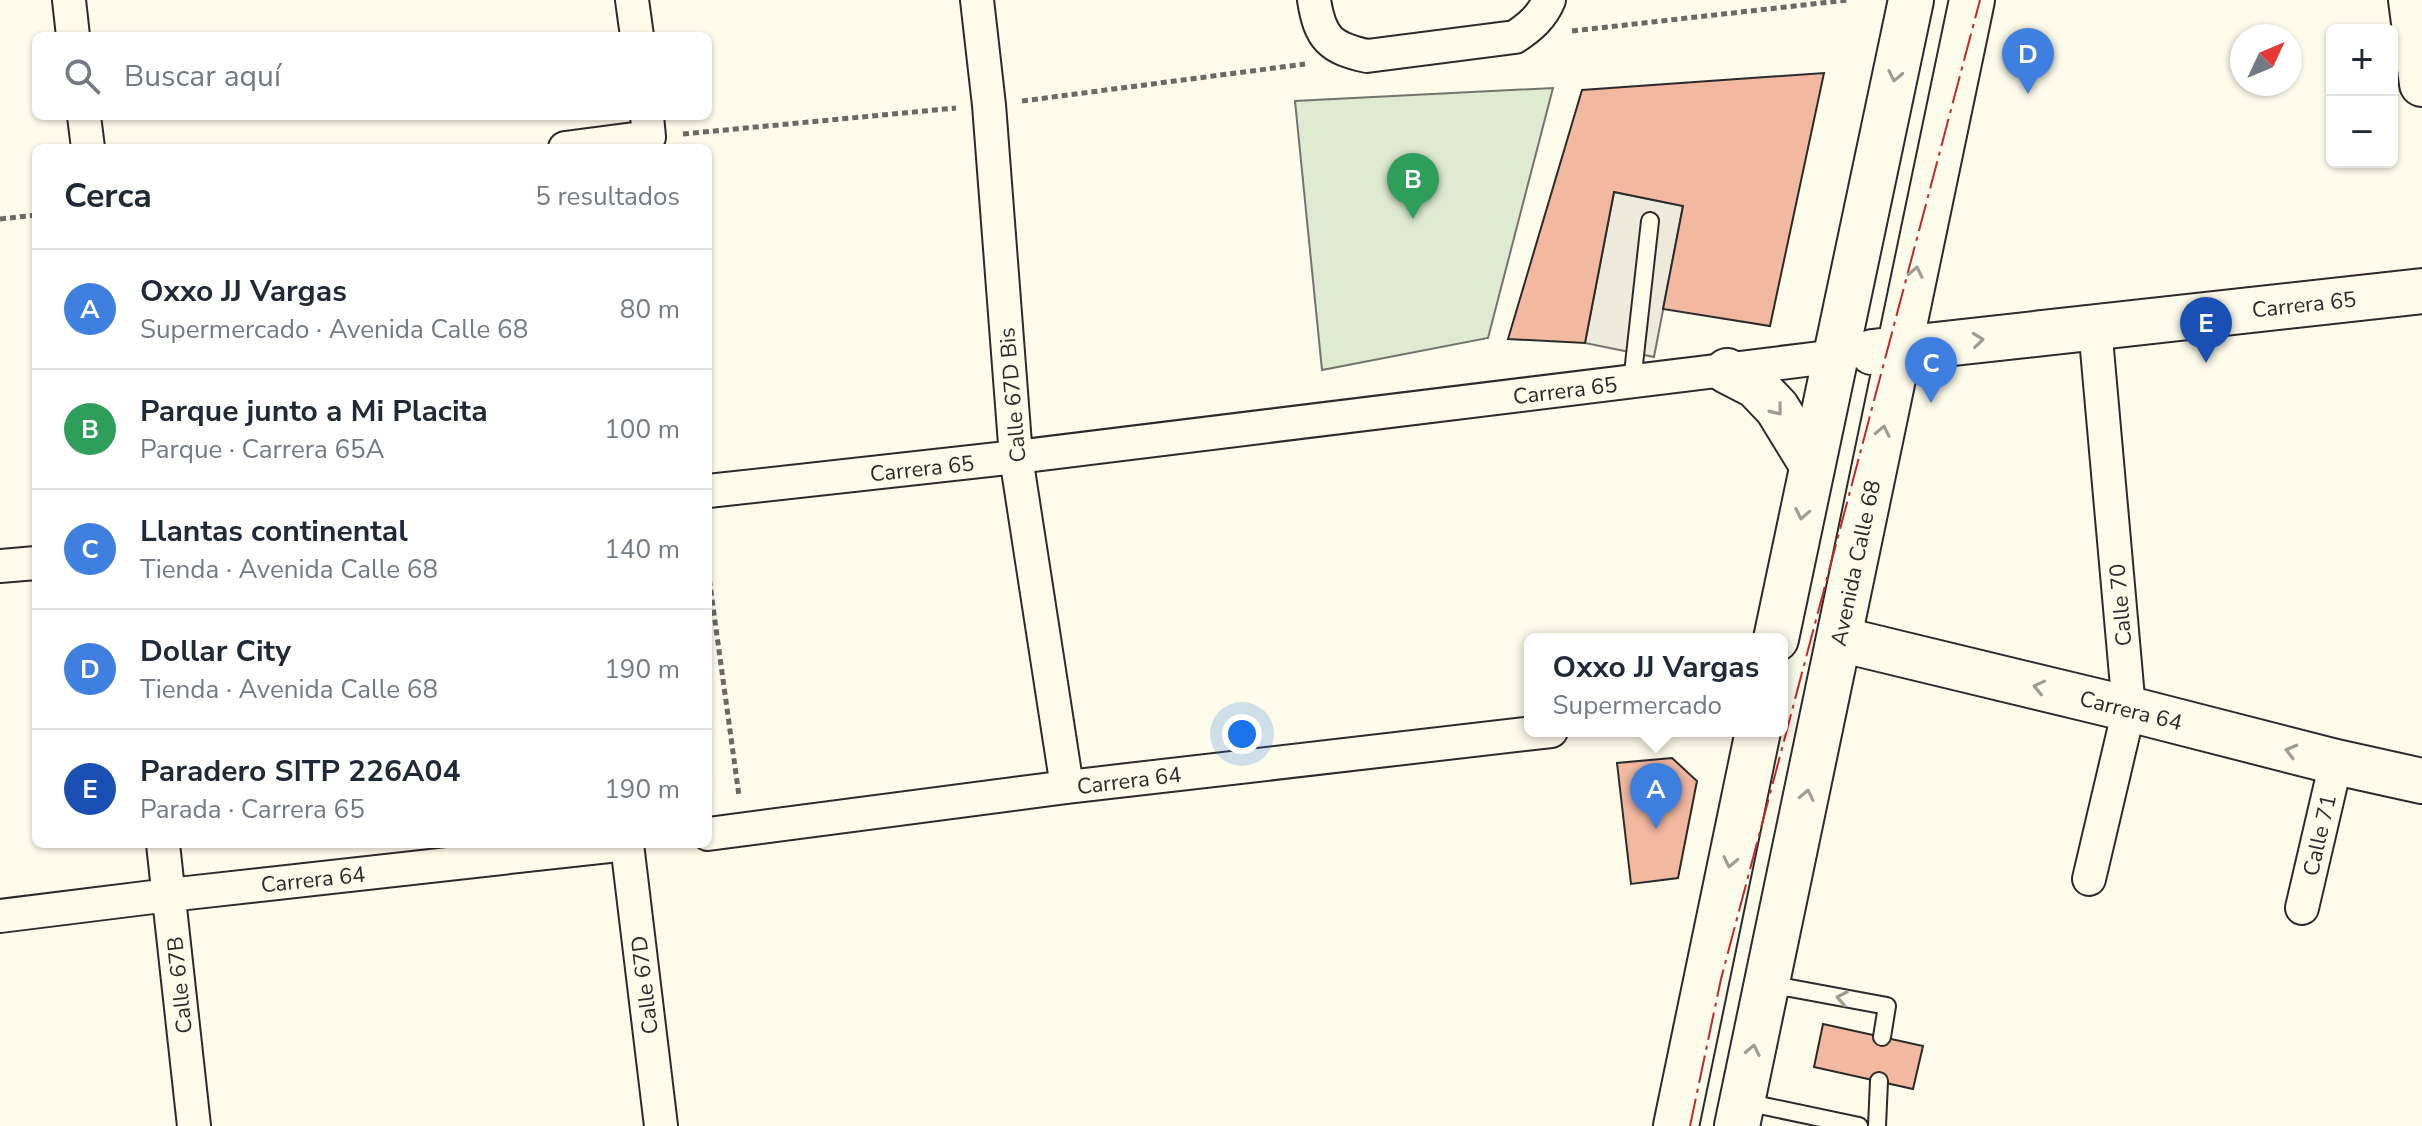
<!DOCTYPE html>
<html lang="es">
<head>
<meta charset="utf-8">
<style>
	:root { --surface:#fff; --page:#f6f6f7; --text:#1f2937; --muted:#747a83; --line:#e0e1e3; --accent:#db2777 }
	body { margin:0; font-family:"Nunito Sans",sans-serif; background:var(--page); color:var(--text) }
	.controls { position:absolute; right:24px; top:24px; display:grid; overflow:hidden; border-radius:12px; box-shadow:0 2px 6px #0004 }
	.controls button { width:72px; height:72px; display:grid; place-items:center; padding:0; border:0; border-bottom:2px solid var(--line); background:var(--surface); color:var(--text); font:40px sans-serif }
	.compass { position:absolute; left:2230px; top:24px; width:72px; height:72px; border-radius:50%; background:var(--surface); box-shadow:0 2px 6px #0004; rotate:46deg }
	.you { position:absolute; left:1242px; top:734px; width:28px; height:28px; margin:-20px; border:6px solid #fff; border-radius:50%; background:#1a73e8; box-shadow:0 0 0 12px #1a73e833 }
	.badge { display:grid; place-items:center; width:52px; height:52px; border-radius:50%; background:var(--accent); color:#fff; font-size:26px; font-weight:700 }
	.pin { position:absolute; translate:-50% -66px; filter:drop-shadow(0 2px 4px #0008) }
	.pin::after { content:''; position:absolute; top:42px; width:28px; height:24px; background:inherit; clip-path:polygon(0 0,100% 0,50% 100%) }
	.popup { position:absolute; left:1524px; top:633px; width:264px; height:104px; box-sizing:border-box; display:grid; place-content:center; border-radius:12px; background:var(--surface); filter:drop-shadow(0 2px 6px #0005); font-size:26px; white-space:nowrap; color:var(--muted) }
	.popup b { font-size:30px; color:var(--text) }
	.popup::after { content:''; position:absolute; left:50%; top:100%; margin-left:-16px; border:16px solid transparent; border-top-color:var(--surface) }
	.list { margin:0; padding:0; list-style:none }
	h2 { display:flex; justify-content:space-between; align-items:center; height:104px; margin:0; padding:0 32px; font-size:34px }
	h2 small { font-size:26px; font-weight:400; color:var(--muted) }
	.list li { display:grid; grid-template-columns:52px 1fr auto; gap:24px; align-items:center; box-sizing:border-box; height:120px; padding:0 32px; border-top:2px solid var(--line) }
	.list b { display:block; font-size:30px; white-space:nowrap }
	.list p { margin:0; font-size:26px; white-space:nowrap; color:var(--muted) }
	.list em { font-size:26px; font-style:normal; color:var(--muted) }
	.icon { flex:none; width:44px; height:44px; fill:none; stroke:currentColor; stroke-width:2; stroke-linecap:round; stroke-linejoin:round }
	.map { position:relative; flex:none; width:2422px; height:1126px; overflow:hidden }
	.search { position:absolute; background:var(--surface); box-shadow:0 2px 6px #0004; left:32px; top:32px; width:680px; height:88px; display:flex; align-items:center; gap:20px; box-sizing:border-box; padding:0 28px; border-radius:12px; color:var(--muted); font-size:30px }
	.panel { position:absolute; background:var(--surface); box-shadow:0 2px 6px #0004; left:32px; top:144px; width:680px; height:704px; border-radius:12px }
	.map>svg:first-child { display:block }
</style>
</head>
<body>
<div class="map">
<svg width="2422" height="1126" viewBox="0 0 2422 1126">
	<rect width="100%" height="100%" fill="#fdfbea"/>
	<path fill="#deebd1" stroke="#74746e" stroke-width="2" d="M1553 88 1488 338 1322 370 1295 101Z"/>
	<path fill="#eceadb" stroke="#74746e" stroke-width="2" d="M1614 192 1683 206 1654 357 1585 343Z"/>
	<path fill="#f2b8a0" stroke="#2b2b2b" stroke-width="2" d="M1824 73 1770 326 1663 309 1683 206 1614 192 1585 343 1508 339 1582 90Z
		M1672 758 1697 781 1678 878 1631 884 1617 763Z
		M1823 1024 1923 1046 1913 1089 1814 1067Z"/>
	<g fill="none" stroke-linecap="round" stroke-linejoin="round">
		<defs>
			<path id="lane" d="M1632 382 1650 221
				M1770 986 1790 988 1887 1006 1882 1037
				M1744 1099 1764 1106 1859 1126
				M1877 1126 1879 1081"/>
			<path id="street" d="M69 0 73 36
				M632 0 637 36
				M977 0 989 105 1016 457 1067 787
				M1314 0C1320 38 1330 48 1367 56L1515 37C1530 27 1542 17 1549 0
				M84 116 88 148
				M565 148 649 137 647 116
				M708 491 1016 457 1837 356
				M0 566 36 563
				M708 834 1067 787 1551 731
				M163 844 194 1126
				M2089 879 2129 709 2095 327
				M2302 908 2336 762
				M0 916 169 895 627 844 661 1126"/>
			<path id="secondary" d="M2411 0 2422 84
				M1872 352 2422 291
				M1727 371 1756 386 1777 408 1812 465
				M1776 639 1911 0
				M1839 639 2129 709 2336 762 2422 781
				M1676 1126 1758 731
				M1737 1126 1972 0"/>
		</defs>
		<use href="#lane" stroke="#2b2b2b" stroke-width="20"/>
		<use href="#street" stroke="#2b2b2b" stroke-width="36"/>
		<use href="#secondary" stroke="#2b2b2b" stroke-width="48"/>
		<path stroke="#6a6964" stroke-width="5" stroke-dasharray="6 4" stroke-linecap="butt" d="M1572 31 1848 0
			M1022 101 1305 64
			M683 134 956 108
			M0 219 36 215
			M708 570 739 796"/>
		<use href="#lane" stroke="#fdfbea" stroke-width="16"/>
		<use href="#street" stroke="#fdfbea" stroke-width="32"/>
		<use href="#secondary" stroke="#fdfbea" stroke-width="44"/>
		<path stroke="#c62828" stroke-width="2" stroke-dasharray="28 6 4 6" stroke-linecap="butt" d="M1690 1126 1721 979 1980 0"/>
	</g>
	<defs><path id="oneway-chevron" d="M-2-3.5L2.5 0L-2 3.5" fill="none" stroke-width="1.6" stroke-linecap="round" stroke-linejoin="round" transform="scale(2)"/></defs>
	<g stroke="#9e9d94">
		<use href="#oneway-chevron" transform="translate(1895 76) rotate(102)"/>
		<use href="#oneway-chevron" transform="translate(1916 272) rotate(-78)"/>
		<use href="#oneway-chevron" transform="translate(1978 340) rotate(-6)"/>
		<use href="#oneway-chevron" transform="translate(1777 410) rotate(52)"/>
		<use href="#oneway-chevron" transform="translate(1883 431) rotate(-78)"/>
		<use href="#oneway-chevron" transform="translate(1802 514) rotate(101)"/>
		<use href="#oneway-chevron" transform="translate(2039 687) rotate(-167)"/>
		<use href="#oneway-chevron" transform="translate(2291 751) rotate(-165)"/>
		<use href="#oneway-chevron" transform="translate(1807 795) rotate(-78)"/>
		<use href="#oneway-chevron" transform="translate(1730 862) rotate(102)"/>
		<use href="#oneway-chevron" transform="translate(1842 998) rotate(-169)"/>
		<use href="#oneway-chevron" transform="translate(1753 1050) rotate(-78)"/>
	</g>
	<g text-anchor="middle" stroke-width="6" stroke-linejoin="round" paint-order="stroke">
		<g font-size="22" fill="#2b2b2b" stroke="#fdfbea">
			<text transform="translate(2304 304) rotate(-6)" y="8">Carrera 65</text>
			<text transform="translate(1565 390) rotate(-7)" y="8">Carrera 65</text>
			<text transform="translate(1012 395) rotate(-95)" y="8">Calle 67D Bis</text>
			<text transform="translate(922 468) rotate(-6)" y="8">Carrera 65</text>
			<text transform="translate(1855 563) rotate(-78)" y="8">Avenida Calle 68</text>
			<text transform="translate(2120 605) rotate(-95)" y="8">Calle 70</text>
			<text transform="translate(2131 710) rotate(14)" y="8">Carrera 64</text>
			<text transform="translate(1129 780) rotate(-7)" y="8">Carrera 64</text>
			<text transform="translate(2319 835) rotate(-77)" y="8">Calle 71</text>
			<text transform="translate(313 879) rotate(-6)" y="8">Carrera 64</text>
			<text transform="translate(179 985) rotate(-96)" y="8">Calle 67B</text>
			<text transform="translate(644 985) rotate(-97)" y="8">Calle 67D</text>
		</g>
	</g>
</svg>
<div class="controls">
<button>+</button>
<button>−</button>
</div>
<svg class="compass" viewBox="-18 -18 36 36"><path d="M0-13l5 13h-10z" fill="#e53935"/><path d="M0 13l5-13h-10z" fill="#747a83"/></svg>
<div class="you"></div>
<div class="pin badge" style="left:1656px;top:829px;background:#3f7fe0">A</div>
<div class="popup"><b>Oxxo JJ Vargas</b>Supermercado</div>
<div class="pin badge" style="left:1413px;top:219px;background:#2e9e5b">B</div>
<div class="pin badge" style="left:1931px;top:403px;background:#3f7fe0">C</div>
<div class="pin badge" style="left:2028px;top:94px;background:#3f7fe0">D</div>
<div class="pin badge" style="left:2206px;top:363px;background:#1a4fb4">E</div>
<div class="search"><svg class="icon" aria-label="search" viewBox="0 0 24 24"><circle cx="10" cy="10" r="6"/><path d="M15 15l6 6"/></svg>Buscar aquí</div>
<section class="panel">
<h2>Cerca<small>5 resultados</small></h2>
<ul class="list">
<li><span class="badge" style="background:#3f7fe0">A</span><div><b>Oxxo JJ Vargas</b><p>Supermercado · Avenida Calle 68</p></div><em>80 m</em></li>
<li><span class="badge" style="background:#2e9e5b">B</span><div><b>Parque junto a Mi Placita</b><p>Parque · Carrera 65A</p></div><em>100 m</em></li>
<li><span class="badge" style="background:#3f7fe0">C</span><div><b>Llantas continental</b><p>Tienda · Avenida Calle 68</p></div><em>140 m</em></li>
<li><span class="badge" style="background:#3f7fe0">D</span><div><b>Dollar City</b><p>Tienda · Avenida Calle 68</p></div><em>190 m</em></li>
<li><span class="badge" style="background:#1a4fb4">E</span><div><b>Paradero SITP 226A04</b><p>Parada · Carrera 65</p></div><em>190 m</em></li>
</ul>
</section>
</div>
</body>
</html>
